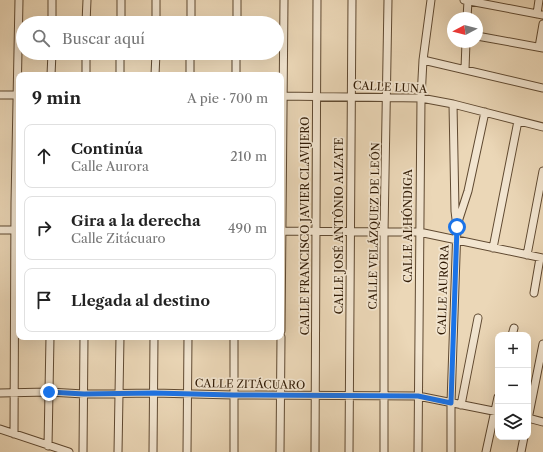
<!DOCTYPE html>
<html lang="es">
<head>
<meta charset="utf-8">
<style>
	:root { --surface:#fff; --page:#f6f6f6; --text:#222; --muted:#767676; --line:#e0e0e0 }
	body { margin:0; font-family:"Libre Caslon Text",serif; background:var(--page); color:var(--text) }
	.controls { position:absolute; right:12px; bottom:12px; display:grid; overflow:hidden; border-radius:8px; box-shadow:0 4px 16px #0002 }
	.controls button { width:36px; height:36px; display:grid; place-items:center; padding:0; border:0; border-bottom:1px solid var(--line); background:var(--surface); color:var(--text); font:20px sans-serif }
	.compass { position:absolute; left:447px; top:12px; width:36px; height:36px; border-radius:50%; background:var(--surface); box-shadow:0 4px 16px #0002; rotate:263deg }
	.stop { position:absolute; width:12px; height:12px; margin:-9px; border:3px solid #1a73e8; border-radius:50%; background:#fff }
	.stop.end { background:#1a73e8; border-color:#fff; box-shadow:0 1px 4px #0008 }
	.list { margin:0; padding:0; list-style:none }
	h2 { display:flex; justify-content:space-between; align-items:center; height:52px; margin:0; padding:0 16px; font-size:17px }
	h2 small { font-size:13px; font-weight:400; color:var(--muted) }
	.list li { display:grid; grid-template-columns:26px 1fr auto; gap:12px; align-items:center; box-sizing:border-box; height:64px; margin:0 8px 8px; padding:0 8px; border:1px solid var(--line); border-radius:8px }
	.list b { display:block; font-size:15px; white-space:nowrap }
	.list p { margin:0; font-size:13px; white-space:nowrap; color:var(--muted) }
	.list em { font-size:13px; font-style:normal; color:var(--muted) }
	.icon { flex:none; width:22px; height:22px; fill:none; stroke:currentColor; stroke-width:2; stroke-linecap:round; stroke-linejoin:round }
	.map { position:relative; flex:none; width:543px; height:452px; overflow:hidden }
	.search { position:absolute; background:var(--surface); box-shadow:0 4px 16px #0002; left:16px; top:16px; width:268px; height:44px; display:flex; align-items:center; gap:10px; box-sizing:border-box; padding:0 14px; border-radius:22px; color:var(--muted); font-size:15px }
	.panel { position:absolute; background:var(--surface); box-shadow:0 4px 16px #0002; left:16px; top:72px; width:268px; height:268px; border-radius:8px }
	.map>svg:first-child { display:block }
</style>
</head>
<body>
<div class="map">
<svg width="543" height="452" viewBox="0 0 543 452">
	<rect width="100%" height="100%" fill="#ebd7b7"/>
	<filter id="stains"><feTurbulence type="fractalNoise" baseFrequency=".005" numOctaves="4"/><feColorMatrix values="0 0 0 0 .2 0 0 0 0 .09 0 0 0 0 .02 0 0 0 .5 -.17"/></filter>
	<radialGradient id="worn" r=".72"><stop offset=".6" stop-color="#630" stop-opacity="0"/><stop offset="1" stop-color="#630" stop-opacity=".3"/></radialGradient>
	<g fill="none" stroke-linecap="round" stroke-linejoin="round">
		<defs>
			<path id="minor" d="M464 0 543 15
				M537 14 539 0
				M467 18 468 1
				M52 23V0
				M86 23 87 0
				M121 23V0
				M156 23V0
				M191 23V0
				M237 23V0
				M477 36 543 48
				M539 47 543 24
				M423 60 543 88
				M465 69 466 42
				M51 75 52 53
				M86 75V53
				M120 75V53
				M155 75 156 53
				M190 75V53
				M236 75V53
				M0 95H19
				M281 96 421 98 453 104 543 127
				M457 225 468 191 485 112
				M0 230H19
				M281 231 419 232 543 258
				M493 248 518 121
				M527 255 543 171
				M534 293 540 258
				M281 331 284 0
				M512 335 514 328
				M0 393 49 392 84 394 154 393 233 395 418 396 498 412
				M461 405 478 318
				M528 418 543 422
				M528 419 543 344
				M0 429 69 452
				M14 434 15 203 19 0
				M48 446 50 337
				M83 452 84 337
				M118 452 120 337
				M153 452 154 337
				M187 452 188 337
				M234 452V337
				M280 452 281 337
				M315 452 317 0
				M349 452 352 0
				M384 452V233L388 0
				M418 452 421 98 423 60 431 0
				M451 452V403L457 227 455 211 453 104
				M486 452 498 397
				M521 452 524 437"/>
		</defs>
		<use href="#minor" stroke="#5f4931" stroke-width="9"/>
		<use href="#minor" stroke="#f2e5d0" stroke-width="7"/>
	</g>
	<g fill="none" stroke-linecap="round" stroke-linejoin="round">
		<path stroke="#1a73e8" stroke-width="5" d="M49 392 84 394 154 393 233 395 418 396 451 403 457 227"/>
	</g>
	<g text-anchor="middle" stroke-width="3.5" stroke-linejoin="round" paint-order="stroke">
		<g font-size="11" fill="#301a04" stroke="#f2e5d0">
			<text transform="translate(390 87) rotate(3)" y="4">CALLE LUNA</text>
			<text transform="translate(305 226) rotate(-90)" y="4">CALLE FRANCISCO JAVIER CLAVIJERO</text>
			<text transform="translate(339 226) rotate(-90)" y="4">CALLE JOSÉ ANTÔNIO ALZATE</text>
			<text transform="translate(374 226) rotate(-89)" y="4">CALLE VELÁZQUEZ DE LEÓN</text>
			<text transform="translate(408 226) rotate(-90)" y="4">CALLE ALHÓNDIGA</text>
			<text transform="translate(443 290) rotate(-88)" y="4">CALLE AURORA</text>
			<text transform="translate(250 384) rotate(1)" y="4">CALLE ZITÁCUARO</text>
		</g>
	</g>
	<rect width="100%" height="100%" filter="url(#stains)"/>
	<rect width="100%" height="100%" fill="url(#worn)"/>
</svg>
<div class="controls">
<button>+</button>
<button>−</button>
<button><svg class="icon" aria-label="layers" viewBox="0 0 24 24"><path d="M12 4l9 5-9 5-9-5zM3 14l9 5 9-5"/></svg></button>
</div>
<svg class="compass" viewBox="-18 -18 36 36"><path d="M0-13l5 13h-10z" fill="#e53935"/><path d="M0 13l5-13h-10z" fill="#767676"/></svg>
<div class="stop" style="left:457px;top:227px"></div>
<div class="stop end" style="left:49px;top:392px"></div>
<div class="search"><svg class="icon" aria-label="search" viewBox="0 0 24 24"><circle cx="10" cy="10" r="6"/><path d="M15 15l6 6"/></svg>Buscar aquí</div>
<section class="panel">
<h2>9 min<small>A pie · 700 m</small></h2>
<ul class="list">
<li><svg class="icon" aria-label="ahead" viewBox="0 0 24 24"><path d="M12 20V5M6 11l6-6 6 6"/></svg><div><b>Continúa</b><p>Calle Aurora</p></div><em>210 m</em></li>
<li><svg class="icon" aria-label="right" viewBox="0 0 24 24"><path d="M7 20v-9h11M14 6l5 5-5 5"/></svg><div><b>Gira a la derecha</b><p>Calle Zitácuaro</p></div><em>490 m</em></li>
<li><svg class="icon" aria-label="arrive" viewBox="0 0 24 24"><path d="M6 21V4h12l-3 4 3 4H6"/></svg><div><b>Llegada al destino</b></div></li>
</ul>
</section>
</div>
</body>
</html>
